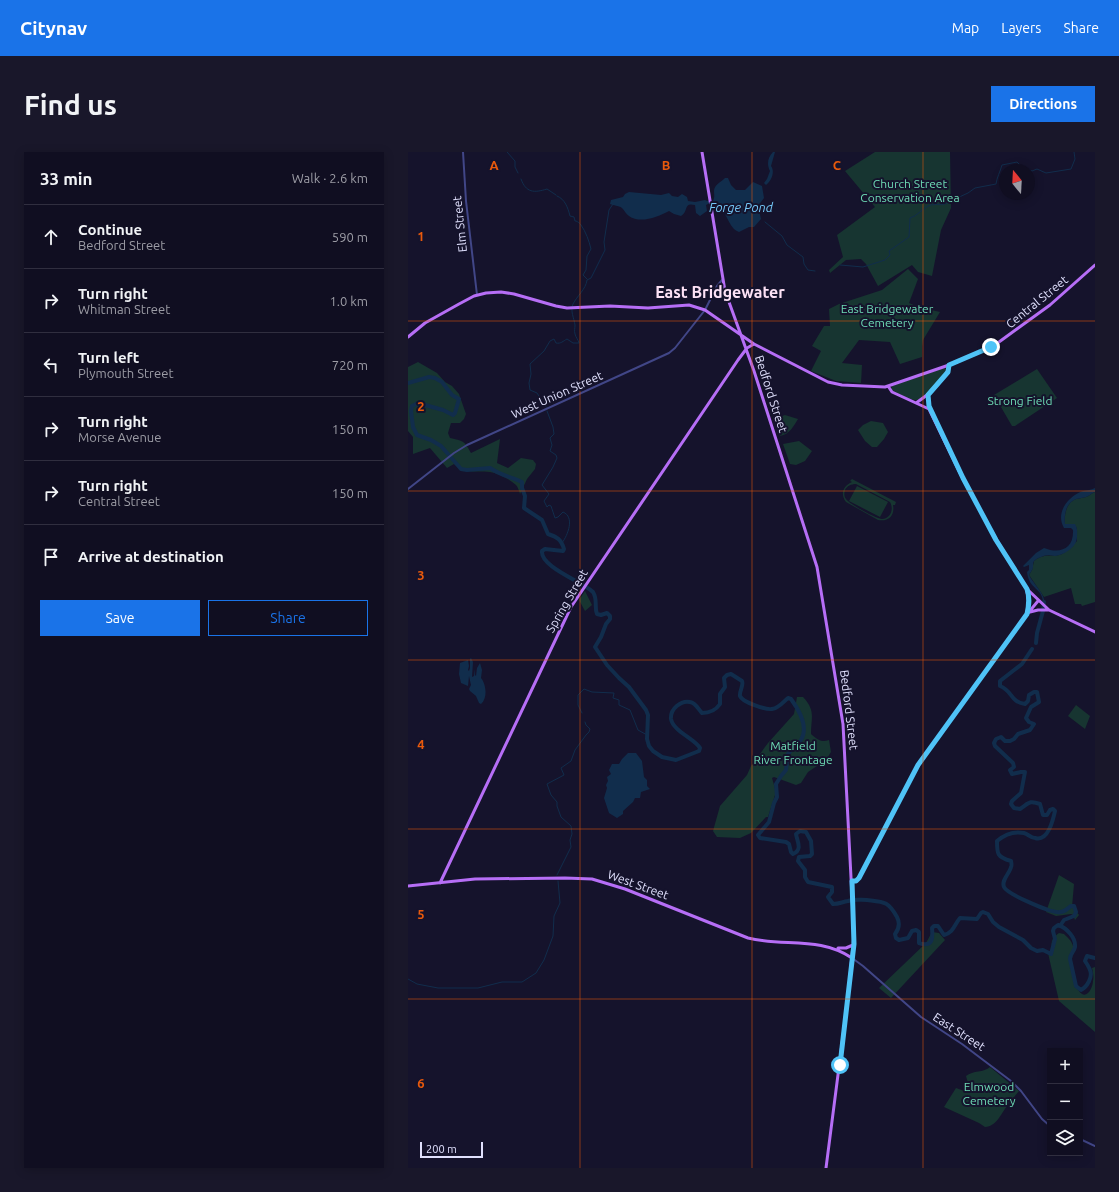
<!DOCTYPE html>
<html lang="en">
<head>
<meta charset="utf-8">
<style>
	:root { --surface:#100e21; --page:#19172a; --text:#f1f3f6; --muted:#9c9ca5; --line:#302e3f; --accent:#1a73e8 }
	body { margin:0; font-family:Ubuntu,sans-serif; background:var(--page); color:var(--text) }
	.controls { position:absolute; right:12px; bottom:12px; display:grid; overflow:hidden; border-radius:0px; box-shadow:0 2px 10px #0003 }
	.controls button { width:36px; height:36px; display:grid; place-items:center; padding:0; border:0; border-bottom:1px solid var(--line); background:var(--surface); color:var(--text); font:20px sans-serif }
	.compass { position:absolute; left:591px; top:12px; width:36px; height:36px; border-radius:50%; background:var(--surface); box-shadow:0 2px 10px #0003; rotate:342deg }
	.scale { position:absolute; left:12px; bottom:10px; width:63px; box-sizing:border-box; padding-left:4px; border:2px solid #e0e0fd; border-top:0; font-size:11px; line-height:14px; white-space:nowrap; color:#e0e0fd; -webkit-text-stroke:3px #15132c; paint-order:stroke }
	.stop { position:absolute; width:12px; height:12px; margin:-9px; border:3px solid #4fc3f7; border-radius:50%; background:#fff }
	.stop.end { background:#4fc3f7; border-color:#fff; box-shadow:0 1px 4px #0008 }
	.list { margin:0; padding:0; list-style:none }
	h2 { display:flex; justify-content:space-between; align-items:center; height:52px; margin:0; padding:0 16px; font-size:17px }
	h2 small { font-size:13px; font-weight:400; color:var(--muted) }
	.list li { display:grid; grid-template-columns:26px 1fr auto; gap:12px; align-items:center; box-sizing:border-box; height:64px; padding:0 16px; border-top:1px solid var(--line) }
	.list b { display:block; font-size:15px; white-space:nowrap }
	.list p { margin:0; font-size:13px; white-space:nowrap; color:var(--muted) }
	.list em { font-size:13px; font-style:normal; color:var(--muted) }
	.actions { display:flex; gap:8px; padding:12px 16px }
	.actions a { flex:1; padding:9px 0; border:1px solid var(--accent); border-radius:0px; text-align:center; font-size:14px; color:var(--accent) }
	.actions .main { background:var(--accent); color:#fff }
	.icon { flex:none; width:22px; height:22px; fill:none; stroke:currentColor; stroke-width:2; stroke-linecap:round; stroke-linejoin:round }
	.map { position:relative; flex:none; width:687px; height:1016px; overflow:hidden; border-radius:0px }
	header { display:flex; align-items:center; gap:24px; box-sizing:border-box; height:56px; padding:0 20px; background:var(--accent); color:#fff }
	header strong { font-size:19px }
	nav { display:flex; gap:22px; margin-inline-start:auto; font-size:14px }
	.intro { display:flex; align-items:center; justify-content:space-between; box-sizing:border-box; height:96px; padding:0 24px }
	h1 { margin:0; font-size:28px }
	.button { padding:10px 18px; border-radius:0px; background:var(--accent); color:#fff; font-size:14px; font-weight:700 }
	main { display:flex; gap:24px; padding:0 24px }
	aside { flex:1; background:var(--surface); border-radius:0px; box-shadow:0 2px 10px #0003 }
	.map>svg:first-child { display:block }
</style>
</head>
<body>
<header>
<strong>Citynav</strong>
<nav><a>Map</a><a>Layers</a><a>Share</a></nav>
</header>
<div class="intro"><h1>Find us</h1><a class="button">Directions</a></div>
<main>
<aside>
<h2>33 min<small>Walk · 2.6 km</small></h2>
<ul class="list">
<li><svg class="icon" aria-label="ahead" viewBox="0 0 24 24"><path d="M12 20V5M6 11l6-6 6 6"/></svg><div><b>Continue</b><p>Bedford Street</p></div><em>590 m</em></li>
<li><svg class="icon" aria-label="right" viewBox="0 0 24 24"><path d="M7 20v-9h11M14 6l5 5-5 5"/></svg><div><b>Turn right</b><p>Whitman Street</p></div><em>1.0 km</em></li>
<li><svg class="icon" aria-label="left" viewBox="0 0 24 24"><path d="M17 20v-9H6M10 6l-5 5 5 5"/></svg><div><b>Turn left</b><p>Plymouth Street</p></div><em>720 m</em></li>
<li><svg class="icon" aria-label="right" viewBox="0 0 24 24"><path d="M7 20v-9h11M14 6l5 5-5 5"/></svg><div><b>Turn right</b><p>Morse Avenue</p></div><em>150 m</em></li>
<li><svg class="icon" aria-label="right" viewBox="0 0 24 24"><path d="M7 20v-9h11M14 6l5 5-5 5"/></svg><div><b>Turn right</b><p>Central Street</p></div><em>150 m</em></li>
<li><svg class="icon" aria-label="arrive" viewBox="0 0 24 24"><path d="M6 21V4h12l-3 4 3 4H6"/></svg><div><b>Arrive at destination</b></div></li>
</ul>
<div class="actions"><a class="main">Save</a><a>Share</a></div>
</aside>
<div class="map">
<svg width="687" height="1016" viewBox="0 0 687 1016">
	<rect width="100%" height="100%" fill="#15132c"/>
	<path fill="#173531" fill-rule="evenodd" d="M467 0H542L543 56 533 78 524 124 510 120 504 113 470 134 458 112 453 107 438 108 422 121 421 118 435 105 429 83 467 55 437 19Z
		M500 117 510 127 501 151 510 155 532 160 515 188 514 195V205L492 212 482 190 451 188 434 211 454 213 453 231 428 229 403 219 413 199 404 194 416 174H422L421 157 431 152 474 138Z
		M10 210 29 221 37 230 44 234 51 242 58 262 56 267 52 271H43L40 281 42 286C55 289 56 288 63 301L92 287 89 311 100 316 113 306 125 308 128 312 127 317 119 327 112 342C111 339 110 335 108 333 103 328 90 321 82 320 66 318 61 323 46 312L39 316 22 296 5 302V285L0 279V215Z
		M536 216 539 218V219C533 227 517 249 507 248 499 247 490 241 483 238L484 234Z
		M629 217 649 246 607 274H604L586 243Z
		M377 263 390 267C385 275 382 282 372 284L368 271 369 266Z
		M463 269 475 271 480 280 476 287 469 295H464L457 289 450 278 455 273Z
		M391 289 404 299 397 309 388 313 382 312 375 292Z
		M444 327 488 350 487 353H485C487 363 481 370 470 368L438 350C432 342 435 334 444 330L442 329ZM448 332 482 350C486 357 483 366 474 367 469 367 441 352 438 347 436 345 436 341 437 338 439 334 443 332 448 332Z
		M449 334 480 350 472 365 441 349Z
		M687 340V450L674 454 673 452H667L663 436 636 445 621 423 624 418 626 409C638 400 644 406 654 402 659 399 665 393 669 389V376L664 372H657C656 363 658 351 668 347 672 346 675 346 678 345 681 344 684 341 687 340Z
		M177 439 184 453 177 459 171 448Z
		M389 545H395C408 559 403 565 403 582 409 587 413 591 421 588L423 600 418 608 400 620 393 631 388 633 366 625 364 626 368 640 360 665H358L343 681 332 686 309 685 305 679 312 654 339 623 343 614 360 591 386 562Z
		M668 553 682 564 677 577 660 564Z
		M651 723 666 732 664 755 671 763 667 768 665 763 663 762 648 764 638 760Z
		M524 780 531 781 537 788 483 846 471 836 518 791Z
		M651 781 656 782C659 785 664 789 665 794 666 798 665 802 664 806 663 817 664 830 671 839 678 849 685 836 685 829 686 825 685 820 684 816L687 815V880L651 849 640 801 644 799C643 790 643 787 651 781Z
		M582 915 611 939C607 944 602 949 599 954 592 963 589 974 577 975L571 971 536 955 548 936 559 940 561 935 558 924C565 918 576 921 582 915Z"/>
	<path fill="#112d4c" d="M365 0H367L363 14C367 19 364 29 358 33L356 31 359 27 362 19C359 13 359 6 365 0Z
		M317 26H320L323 33 328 38H337L345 30 354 34 356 46 350 54 353 67 346 75H341L331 80C320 76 320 60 309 54 304 51 303 50 298 53L299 59 292 64 288 61 287 53C275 50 281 59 273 64L266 62 261 59C250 65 232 72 221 64 218 62 216 58 214 56 210 53 206 54 202 52L203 48 215 45 217 42 221 40 253 43 261 41 264 44 270 45 274 42 279 45 280 49 287 50 297 48 299 49H305C307 44 306 43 306 39 306 33 313 30 317 26Z
		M687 336V340C684 341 681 344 678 345 675 346 672 346 668 347 658 351 656 362 657 372H667C670 377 669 380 669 385 669 395 656 403 647 404 645 404 642 403 641 403 637 403 629 406 626 409 624 412 626 415 624 418 623 420 622 421 621 423 626 433 636 440 637 452L635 450C634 435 621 438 619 420L621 418V413L616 415 615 414 628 401 636 396C651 402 666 398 665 378L663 376H656C647 361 660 344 675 339 679 338 683 338 687 336Z
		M63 506 65 510 64 525 66 524 67 517V523L68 524 69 516 72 511 74 518 73 526C78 532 80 546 73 552L71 551 68 544 62 539 61 537 63 533 61 524 60 534 53 531 51 522 52 511 60 508 61 514 60 518 61 519 62 516V507Z
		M220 601H228L234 609 236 625 239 628V634L242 637 233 640 232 646H227L225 650 215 659V662L209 666 201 661 196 646 199 636 198 633 200 629 199 625 203 622 201 618 204 612H211L214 607Z"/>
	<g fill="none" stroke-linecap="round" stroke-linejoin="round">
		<path stroke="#112d4c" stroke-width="1" d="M99 0 107 9V15L110 21
			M113 27C118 41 126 41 139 37L148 43
			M149 44C157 47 160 56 162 64L166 65 167 69H168C170 70 172 71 173 73 178 80 181 89 183 97L179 104 178 118 175 123 179 127
			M547 47 560 41 567 36 588 32C589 25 592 20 594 13L609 10 614 15 624 19 629 17 638 21 663 17 667 7 666 0
			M357 70 374 84 379 93 395 105 396 112 400 118 407 119
			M432 113 455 115 477 108 482 103 481 99 501 85 502 66C509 64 513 58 520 54 529 50 535 56 545 48
			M138 255 129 241 122 238 121 231 123 222 122 212 136 199 142 189 146 187 148 191C153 192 155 189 159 187L165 191H171C170 187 168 186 167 182 166 179 167 176 167 173 166 166 162 159 165 152 169 144 178 137 179 128L183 126 197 98 196 90 201 58 205 52
			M139 259 145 275 146 282 142 286 144 293 142 299 148 303 149 306 145 315 134 333 141 342 136 349 139 355 141 353 143 354 147 366 150 365 155 360C167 365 160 383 154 391
			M174 561 170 553V543L176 537 184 540 206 541 205 546 211 548V553L222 558 230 578 239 583
			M149 723 163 695 162 688 164 682 163 674 153 665 149 654V650L143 643 139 632 156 623 153 616 163 609 167 598 178 583 181 580 182 577 178 573 177 570
			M0 827 9 832 30 836H70L94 830H114L128 821 136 808 145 784 146 764 152 751 150 729"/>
		<path stroke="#112d4c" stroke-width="4" d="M0 231 21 225 27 226 34 230 44 243 51 247 47 261 45 263 35 258 10 251 4 254 3 259 5 275 9 283 23 288 33 294 53 317 59 318 82 316C92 323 103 325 114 330V336L117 344 116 356 134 368 140 382C149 385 153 387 156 397L155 399 137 397 134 399C132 415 175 430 185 440 190 448 186 455 189 462L193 463 199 461 202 464V467L198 472 193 485 187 495 199 513 211 526 221 535 238 558 240 563 239 587 241 594 245 599 254 605 268 608 291 599 292 596C287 587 265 579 263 567 262 557 273 548 282 550 288 551 290 557 294 561 301 561 308 558 312 552V542L317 535 316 526 319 523 323 522 334 529C336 534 331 539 332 544 334 550 358 558 364 557 371 556 375 550 380 546L383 547C391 558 401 575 393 588 389 594 383 597 380 602L378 618 373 624 368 632 369 645 366 651 361 670 350 683 352 686 378 690 381 692 383 700 385 702C395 698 389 689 388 682L392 679 398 680 403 689 404 702 402 704 391 705 390 709 397 718V725L400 730 424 735V740L420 745 425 752C431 752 434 750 440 749 446 747 452 748 459 748 476 750 480 749 489 765 492 771 491 777 487 782L488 786 491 788 500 786 504 779 508 778 511 780V791C525 796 525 786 524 776L526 774H530L536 783C546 780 546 773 552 766L569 767 573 761 575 760 580 762 585 770 591 775 615 788 623 796 629 799 635 798 643 802 647 787 645 779 646 776 650 773C659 776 668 786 667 795 666 800 662 802 662 807L668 834 673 838C679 835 685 825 682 818 681 815 679 812 677 809L679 804 687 806
			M628 491 629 481 635 459 636 450
			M624 497 614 512 592 529V534C605 539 602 550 617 552L620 549 621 543 626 540H629L631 550 623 555 618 566 621 570 626 572 622 578 610 582 606 587 602 589H597L593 585 588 587 586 591 587 594 605 611 606 615 602 618 604 622 613 620H617L613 641 604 649 603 652 606 656 612 657C621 651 621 648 632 652L635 663H639L642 658 645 657 647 659C645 668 640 690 627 686 623 686 620 682 616 681 606 679 596 683 589 689 589 702 589 705 603 709 603 709 604 714 603 715 602 721 593 728 596 735 599 742 645 762 652 760 657 760 660 756 663 754H666L668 760 666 764 656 768 652 774"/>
		<path stroke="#414687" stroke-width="2" d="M55 0 58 49 69 143
			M308 138 315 134
			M0 337 46 301 59 293 261 201 267 196 297 158 309 134 314 128
			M444 806 455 814 513 865 554 892 603 929 613 939 634 967 642 974
			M672 987 687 994"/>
		<path stroke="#b66ef6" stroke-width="3" d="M294 0 317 139 346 219 409 415 435 572 446 783 440 845 418 1016
			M0 185 17 171 51 152 66 144 78 141 93 140 106 142 148 154 159 156 202 154 240 156 281 153 297 158 346 192 420 230 434 233 477 235 541 213 579 197 591 190 642 153 687 113
			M480 234 484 240 521 257 554 325 588 387 619 437 641 458 687 480
			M520 243 521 257
			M508 251C519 244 540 226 541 213
			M619 439 621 452 619 461
			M622 460 630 458H640
			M444 729H448L451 726 510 613 616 466 630 449
			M32 731 163 455 330 208 339 196 346 192
			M0 734 67 727 157 726 184 727 217 737 340 786C376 795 412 784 444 806
			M430 796H438L445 793"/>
	</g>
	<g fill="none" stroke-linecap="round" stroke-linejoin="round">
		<path stroke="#4fc3f7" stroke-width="5" d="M432 913 446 792 444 729H448L451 726 510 613 619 462C621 453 622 446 619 437L588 388 555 326 521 254 520 243 540 220 541 213 583 195"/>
	</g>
	<path fill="none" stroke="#e8590c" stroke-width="1" stroke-opacity="0.55" d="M172 0V1016M344 0V1016M515 0V1016M0 169H687M0 339H687M0 508H687M0 677H687M0 847H687"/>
	<g text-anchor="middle" stroke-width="4" stroke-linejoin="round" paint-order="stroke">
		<g font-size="12" fill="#6edbb5" stroke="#15132c">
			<text x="502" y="36">Church Street<tspan x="502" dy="14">Conservation Area</tspan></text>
			<text x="479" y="161">East Bridgewater<tspan x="479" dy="14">Cemetery</tspan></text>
			<text x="612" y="253">Strong Field</text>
			<text x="385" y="598">Matfield<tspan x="385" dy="14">River Frontage</tspan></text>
			<text x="581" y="939">Elmwood<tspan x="581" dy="14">Cemetery</tspan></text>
		</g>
		<g font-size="12" fill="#e0e0fd" stroke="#15132c">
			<text transform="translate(52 72) rotate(-96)" y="4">Elm Street</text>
			<text transform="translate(629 150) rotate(-39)" y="4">Central Street</text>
			<text transform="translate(363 242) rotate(72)" y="4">Bedford Street</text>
			<text transform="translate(149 243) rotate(-24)" y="4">West Union Street</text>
			<text transform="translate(159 449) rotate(-60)" y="4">Spring Street</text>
			<text transform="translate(441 558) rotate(83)" y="4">Bedford Street</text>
			<text transform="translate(230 733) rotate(20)" y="4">West Street</text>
			<text transform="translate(551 880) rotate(33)" y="4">East Street</text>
		</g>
		<g font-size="13" font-style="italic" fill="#74c7f7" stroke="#15132c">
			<text x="333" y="60">Forge Pond</text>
		</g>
		<g font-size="16" font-weight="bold" fill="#fde2f6" stroke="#15132c">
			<text x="312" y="146">East Bridgewater</text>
		</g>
	</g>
	<g font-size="13" text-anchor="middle" font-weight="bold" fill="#e8590c" stroke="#15132c" stroke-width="4" stroke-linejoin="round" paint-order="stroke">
		<text x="86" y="18">A</text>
		<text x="258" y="18">B</text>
		<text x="429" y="18">C</text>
		<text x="13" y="89">1</text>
		<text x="13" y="259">2</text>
		<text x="13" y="428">3</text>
		<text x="13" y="597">4</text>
		<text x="13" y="767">5</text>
		<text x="13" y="936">6</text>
	</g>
</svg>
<div class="controls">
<button>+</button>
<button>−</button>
<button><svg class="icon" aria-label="layers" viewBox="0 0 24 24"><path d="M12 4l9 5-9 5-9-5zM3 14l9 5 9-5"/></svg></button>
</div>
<svg class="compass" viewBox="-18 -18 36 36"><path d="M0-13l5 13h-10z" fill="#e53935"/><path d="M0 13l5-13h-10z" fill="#9c9ca5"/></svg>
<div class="scale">200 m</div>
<div class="stop" style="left:432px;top:913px"></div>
<div class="stop end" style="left:583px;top:195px"></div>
</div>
</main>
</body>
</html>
